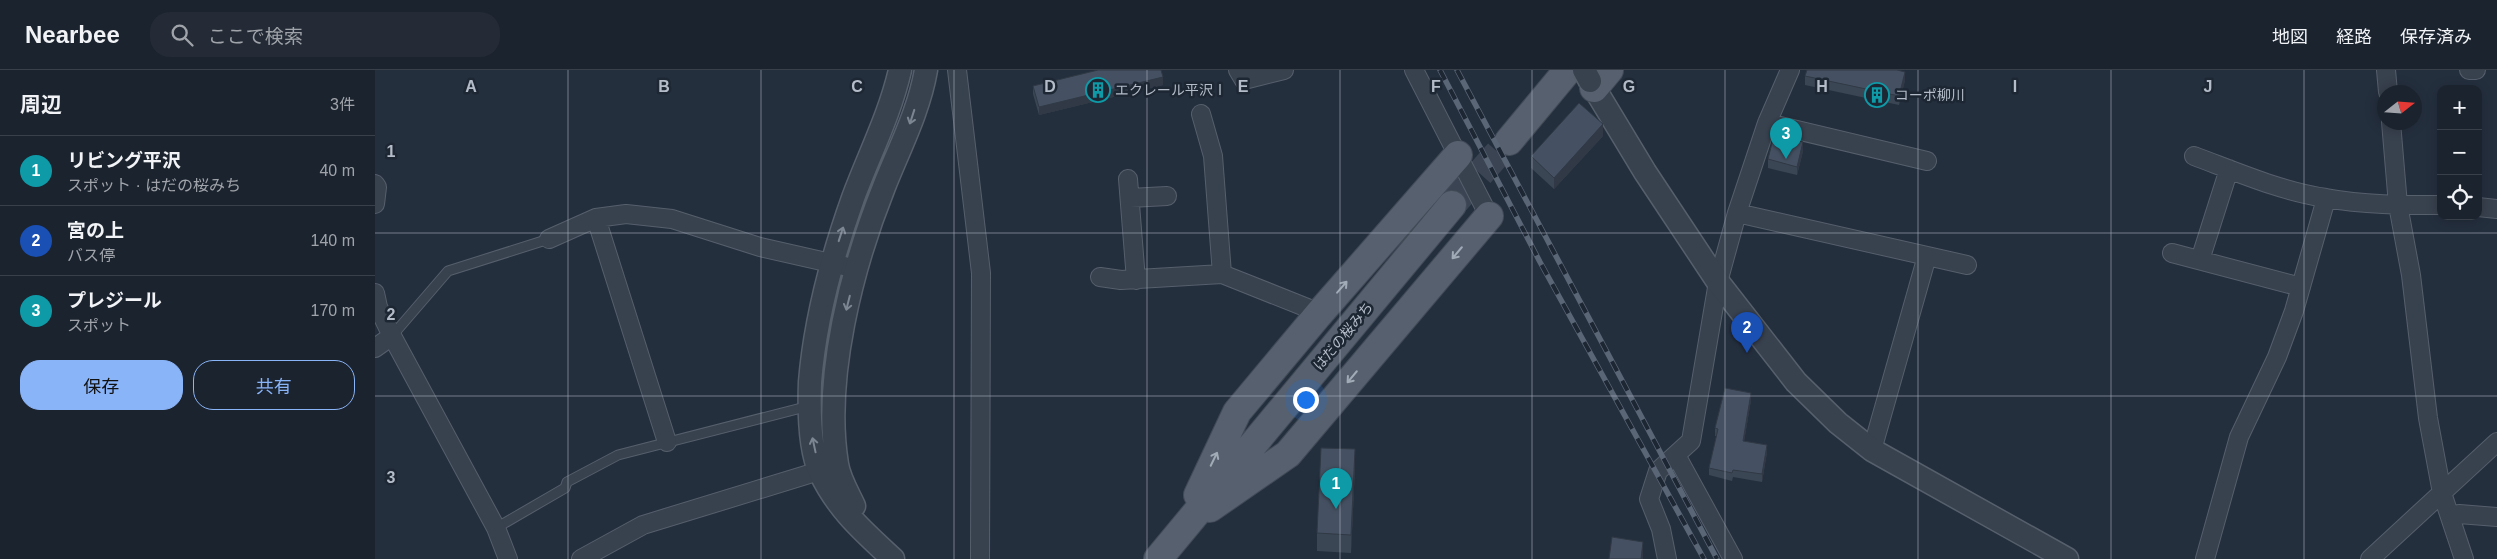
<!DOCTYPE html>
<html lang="ja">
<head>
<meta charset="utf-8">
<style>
	:root { --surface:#1b232e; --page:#242b36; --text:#f1f3f6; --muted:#a0a4aa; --line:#39404a; --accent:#8ab4f8 }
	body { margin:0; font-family:Arial,"Noto Sans JP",sans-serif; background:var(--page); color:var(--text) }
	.controls { position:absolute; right:15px; top:15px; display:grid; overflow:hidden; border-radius:10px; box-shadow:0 2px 12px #0003 }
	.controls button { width:45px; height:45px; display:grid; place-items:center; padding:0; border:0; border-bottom:1px solid var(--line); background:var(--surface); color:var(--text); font:25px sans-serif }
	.compass { position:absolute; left:2002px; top:15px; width:45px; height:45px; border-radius:50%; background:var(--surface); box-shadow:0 2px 12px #0003; rotate:73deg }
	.you { position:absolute; left:930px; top:329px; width:18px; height:18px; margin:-12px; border:4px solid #fff; border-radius:50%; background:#1a73e8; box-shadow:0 0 0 8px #1a73e833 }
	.badge { display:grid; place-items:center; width:32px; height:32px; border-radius:50%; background:var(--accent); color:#fff; font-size:16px; font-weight:700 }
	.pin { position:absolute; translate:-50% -41px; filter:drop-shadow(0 1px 2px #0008) }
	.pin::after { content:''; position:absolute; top:26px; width:18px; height:15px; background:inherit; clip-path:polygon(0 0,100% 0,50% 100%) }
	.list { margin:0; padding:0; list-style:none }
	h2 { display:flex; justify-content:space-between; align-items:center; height:65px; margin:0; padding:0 20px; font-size:21px }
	h2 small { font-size:16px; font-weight:400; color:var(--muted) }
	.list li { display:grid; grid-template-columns:32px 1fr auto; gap:15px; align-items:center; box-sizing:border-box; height:70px; padding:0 20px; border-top:1px solid var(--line) }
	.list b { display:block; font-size:19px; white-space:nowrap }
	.list p { margin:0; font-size:16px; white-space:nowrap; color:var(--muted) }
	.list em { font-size:16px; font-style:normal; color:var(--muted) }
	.actions { display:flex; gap:10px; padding:15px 20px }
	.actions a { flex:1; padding:11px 0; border:1px solid var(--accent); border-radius:20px; text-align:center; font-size:18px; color:var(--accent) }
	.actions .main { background:var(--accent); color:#111 }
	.icon { flex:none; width:28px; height:28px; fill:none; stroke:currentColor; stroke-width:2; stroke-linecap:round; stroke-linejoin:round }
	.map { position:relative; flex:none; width:2122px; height:489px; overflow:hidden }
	header { display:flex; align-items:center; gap:30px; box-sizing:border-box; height:70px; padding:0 25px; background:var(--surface); border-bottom:1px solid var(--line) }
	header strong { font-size:24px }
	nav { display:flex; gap:28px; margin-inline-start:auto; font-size:18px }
	.search { width:350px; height:45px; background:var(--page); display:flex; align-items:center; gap:12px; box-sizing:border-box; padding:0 18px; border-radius:20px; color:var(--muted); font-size:19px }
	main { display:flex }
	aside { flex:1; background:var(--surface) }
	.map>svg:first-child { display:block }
</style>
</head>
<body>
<header>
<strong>Nearbee</strong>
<div class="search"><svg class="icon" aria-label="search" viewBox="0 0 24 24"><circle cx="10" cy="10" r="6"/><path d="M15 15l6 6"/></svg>ここで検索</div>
<nav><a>地図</a><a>経路</a><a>保存済み</a></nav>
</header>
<main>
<aside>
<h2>周辺<small>3件</small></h2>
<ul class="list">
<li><span class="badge" style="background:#0f9aa8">1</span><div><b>リビング平沢</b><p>スポット · はだの桜みち</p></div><em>40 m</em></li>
<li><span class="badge" style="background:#1a4fb4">2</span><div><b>宮の上</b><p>バス停</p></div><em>140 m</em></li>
<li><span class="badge" style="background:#0f9aa8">3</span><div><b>プレジール</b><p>スポット</p></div><em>170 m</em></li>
</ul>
<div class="actions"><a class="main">保存</a><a>共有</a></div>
</aside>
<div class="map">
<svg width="2122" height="489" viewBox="0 0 2122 489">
	<rect width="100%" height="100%" fill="#242f3e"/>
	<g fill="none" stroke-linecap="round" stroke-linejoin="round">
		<path stroke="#3a4453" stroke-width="28" stroke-dasharray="28 14" stroke-linecap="butt" d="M1077 135 1134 71"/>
		<defs>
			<path id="service" d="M17 266 73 201 174 169
				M121 458 190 418 192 412 243 385 434 336"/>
			<path id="minor" d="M582 0 606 203 605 489
				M863 0 869 10 909 0
				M1039 0 1114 146
				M2011 0 2013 22
				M2094 0H2101
				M826 44 838 86 847 204
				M2016 52 2023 135 2036 205 2053 348 2067 423 2089 489
				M1392 53 1552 91
				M1819 86C1862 102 1905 121 1951 128 1988 135 2028 135 2066 135
				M753 109 761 210
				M0 114 2 117 0 134
				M755 128 792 126
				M2103 137 2122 139
				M1362 143 1592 195
				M221 148 292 372
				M174 169 221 148 251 144 297 149 385 177 482 199
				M1797 183 1926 217
				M1825 190 1854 99
				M725 207 746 210 847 204 935 239 943 245
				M0 223 3 237 17 266 121 458 133 489
				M0 278 17 266
				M1497 380 1552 186
				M1301 385 1358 489
				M2075 446 2084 444 2122 447
				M206 489 268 455 457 397
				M1292 489 1286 459 1274 429 1283 401 1316 371 1343 212 1362 143 1392 53 1415 0
				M1830 489 1864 367 1902 287 1919 241 1951 129
				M1995 489 2122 372"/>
			<path id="tertiary" d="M1215 11 1270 102 1343 212 1421 312 1463 353 1497 380 1692 489
				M479 436C473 423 464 408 462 394 448 309 477 197 509 117 524 79 544 41 551 0
				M518 489C489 462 462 439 445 402 434 378 434 339 435 312 440 250 457 187 478 128 494 85 515 44 525 0"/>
			<path id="primary" d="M1219 18 1234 0
				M1134 71 1193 0
				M823 425 862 342 943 245 1083 85
				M835 438 913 384 1114 146
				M783 489 1077 135"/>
		</defs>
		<use href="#service" stroke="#565f6c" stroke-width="11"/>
		<use href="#minor" stroke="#565f6c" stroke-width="20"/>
		<use href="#tertiary" stroke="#565f6c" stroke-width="25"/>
		<use href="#primary" stroke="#414a57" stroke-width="30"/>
		<use href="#service" stroke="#38414e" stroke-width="9"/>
		<use href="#minor" stroke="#38414e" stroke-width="18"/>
		<use href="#tertiary" stroke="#38414e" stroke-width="22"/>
		<use href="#primary" stroke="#56606e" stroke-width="28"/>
		<defs>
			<path id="rail" d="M1065 0 1165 192 1329 489
				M1082 0 1342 489"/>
		</defs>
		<use href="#rail" stroke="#5a6575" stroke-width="5.5"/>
		<use href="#rail" stroke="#1d2633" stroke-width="4" stroke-dasharray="11" stroke-linecap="butt"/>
		<defs>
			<path id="tertiary-bridge" d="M1209 0 1215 11"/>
		</defs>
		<use href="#tertiary-bridge" stroke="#565f6c" stroke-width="25" stroke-linecap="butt"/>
		<use href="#tertiary-bridge" stroke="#38414e" stroke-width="22"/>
	</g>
	<path fill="#3b4654" d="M1430 6 1530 10 1524 35 1430 15Z
		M788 15 664 45 658 24V16Z
		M1228 66 1179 119 1156 98V86Z
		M1428 81 1422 105 1393 98V89Z
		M1376 330 1369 371 1392 382 1387 412 1358 407 1357 411 1334 405V398L1342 366H1340V358Z
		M980 397 976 483 942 481V463Z"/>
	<path fill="#303945" d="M1530 2V10L1524 35V26Z
		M788 7V15L664 45V37Z
		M1228 54V66L1179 119V108Z
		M1428 72V81L1422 105V97Z
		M1376 323V330L1368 378V371Z
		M1392 375V382L1387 412V404Z
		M980 379V397L976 483V465Z
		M1268 472V489H1266Z"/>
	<path fill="#455162" stroke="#303945" d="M723 0H786L788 7 664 37 658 16Z
		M1432 0H1522L1530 2 1524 26 1430 6Z
		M1204 33 1228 54 1179 108 1156 86Z
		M1399 65 1428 72 1422 97 1393 89Z
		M1350 318 1376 323 1368 371 1392 375 1387 404 1358 400 1357 403 1334 398 1343 359 1340 358Z
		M946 378 980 379 976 465 942 463Z
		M1237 467 1268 472 1266 489H1234Z"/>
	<defs><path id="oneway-shaft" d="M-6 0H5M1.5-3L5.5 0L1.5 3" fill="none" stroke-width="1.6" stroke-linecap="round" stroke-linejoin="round" transform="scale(1.25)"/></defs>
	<g stroke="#7c8592">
		<use href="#oneway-shaft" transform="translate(537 47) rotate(108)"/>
		<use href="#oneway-shaft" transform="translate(466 164) rotate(-72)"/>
		<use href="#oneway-shaft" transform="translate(473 233) rotate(104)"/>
		<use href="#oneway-shaft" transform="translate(439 375) rotate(-102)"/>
	</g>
	<g stroke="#a1aab7">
		<use href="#oneway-shaft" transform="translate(1082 183) rotate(130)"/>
		<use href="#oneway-shaft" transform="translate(967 217) rotate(-49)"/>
		<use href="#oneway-shaft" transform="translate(977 307) rotate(130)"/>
		<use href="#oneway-shaft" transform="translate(839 389) rotate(-64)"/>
	</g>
	<path fill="none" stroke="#b4bcc9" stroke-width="1" stroke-opacity="0.55" d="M193 0V489M386 0V489M579 0V489M772 0V489M965 0V489M1157 0V489M1350 0V489M1543 0V489M1736 0V489M1929 0V489M0 163H2122M0 326H2122"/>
	<defs>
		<symbol id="building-ring" viewBox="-11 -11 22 22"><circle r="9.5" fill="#1d2633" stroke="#0f9aa8" stroke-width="1.5"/><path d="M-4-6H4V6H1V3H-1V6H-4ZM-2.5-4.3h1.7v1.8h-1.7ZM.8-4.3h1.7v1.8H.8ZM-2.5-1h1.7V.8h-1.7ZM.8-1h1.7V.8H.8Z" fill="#0f9aa8"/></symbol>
	</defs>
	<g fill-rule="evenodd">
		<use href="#building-ring" x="709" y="6" width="28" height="28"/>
		<use href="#building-ring" x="1488" y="11" width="28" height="28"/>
	</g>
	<g text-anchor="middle" stroke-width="5" stroke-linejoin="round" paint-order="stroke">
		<g font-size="14" fill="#b4bcc9" stroke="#1d2633" text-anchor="start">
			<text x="740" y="25">エクレール平沢Ⅰ</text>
			<text x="1520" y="30">コーポ柳川</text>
		</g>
		<g font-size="14" fill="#b4bcc9" stroke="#1d2633">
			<text transform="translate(968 266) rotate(-50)" y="5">はだの桜みち</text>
		</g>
	</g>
	<g font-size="16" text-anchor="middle" font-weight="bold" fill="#b4bcc9" stroke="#1d2633" stroke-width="5" stroke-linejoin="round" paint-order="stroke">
		<text x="96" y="22">A</text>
		<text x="289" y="22">B</text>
		<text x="482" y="22">C</text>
		<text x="675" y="22">D</text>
		<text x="868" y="22">E</text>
		<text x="1061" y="22">F</text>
		<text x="1254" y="22">G</text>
		<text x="1447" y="22">H</text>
		<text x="1640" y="22">I</text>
		<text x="1833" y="22">J</text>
		<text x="16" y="87">1</text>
		<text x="16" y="250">2</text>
		<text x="16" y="413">3</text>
	</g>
</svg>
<div class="controls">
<button>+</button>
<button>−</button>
<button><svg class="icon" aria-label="locate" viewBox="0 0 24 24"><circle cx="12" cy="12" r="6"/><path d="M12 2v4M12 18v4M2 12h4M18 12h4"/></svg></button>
</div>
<svg class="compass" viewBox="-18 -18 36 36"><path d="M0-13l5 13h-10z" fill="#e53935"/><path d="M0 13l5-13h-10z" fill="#a0a4aa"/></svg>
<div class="you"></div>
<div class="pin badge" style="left:961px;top:439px;background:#0f9aa8">1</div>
<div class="pin badge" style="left:1372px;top:283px;background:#1a4fb4">2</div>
<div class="pin badge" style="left:1411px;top:89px;background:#0f9aa8">3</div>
</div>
</main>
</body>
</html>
